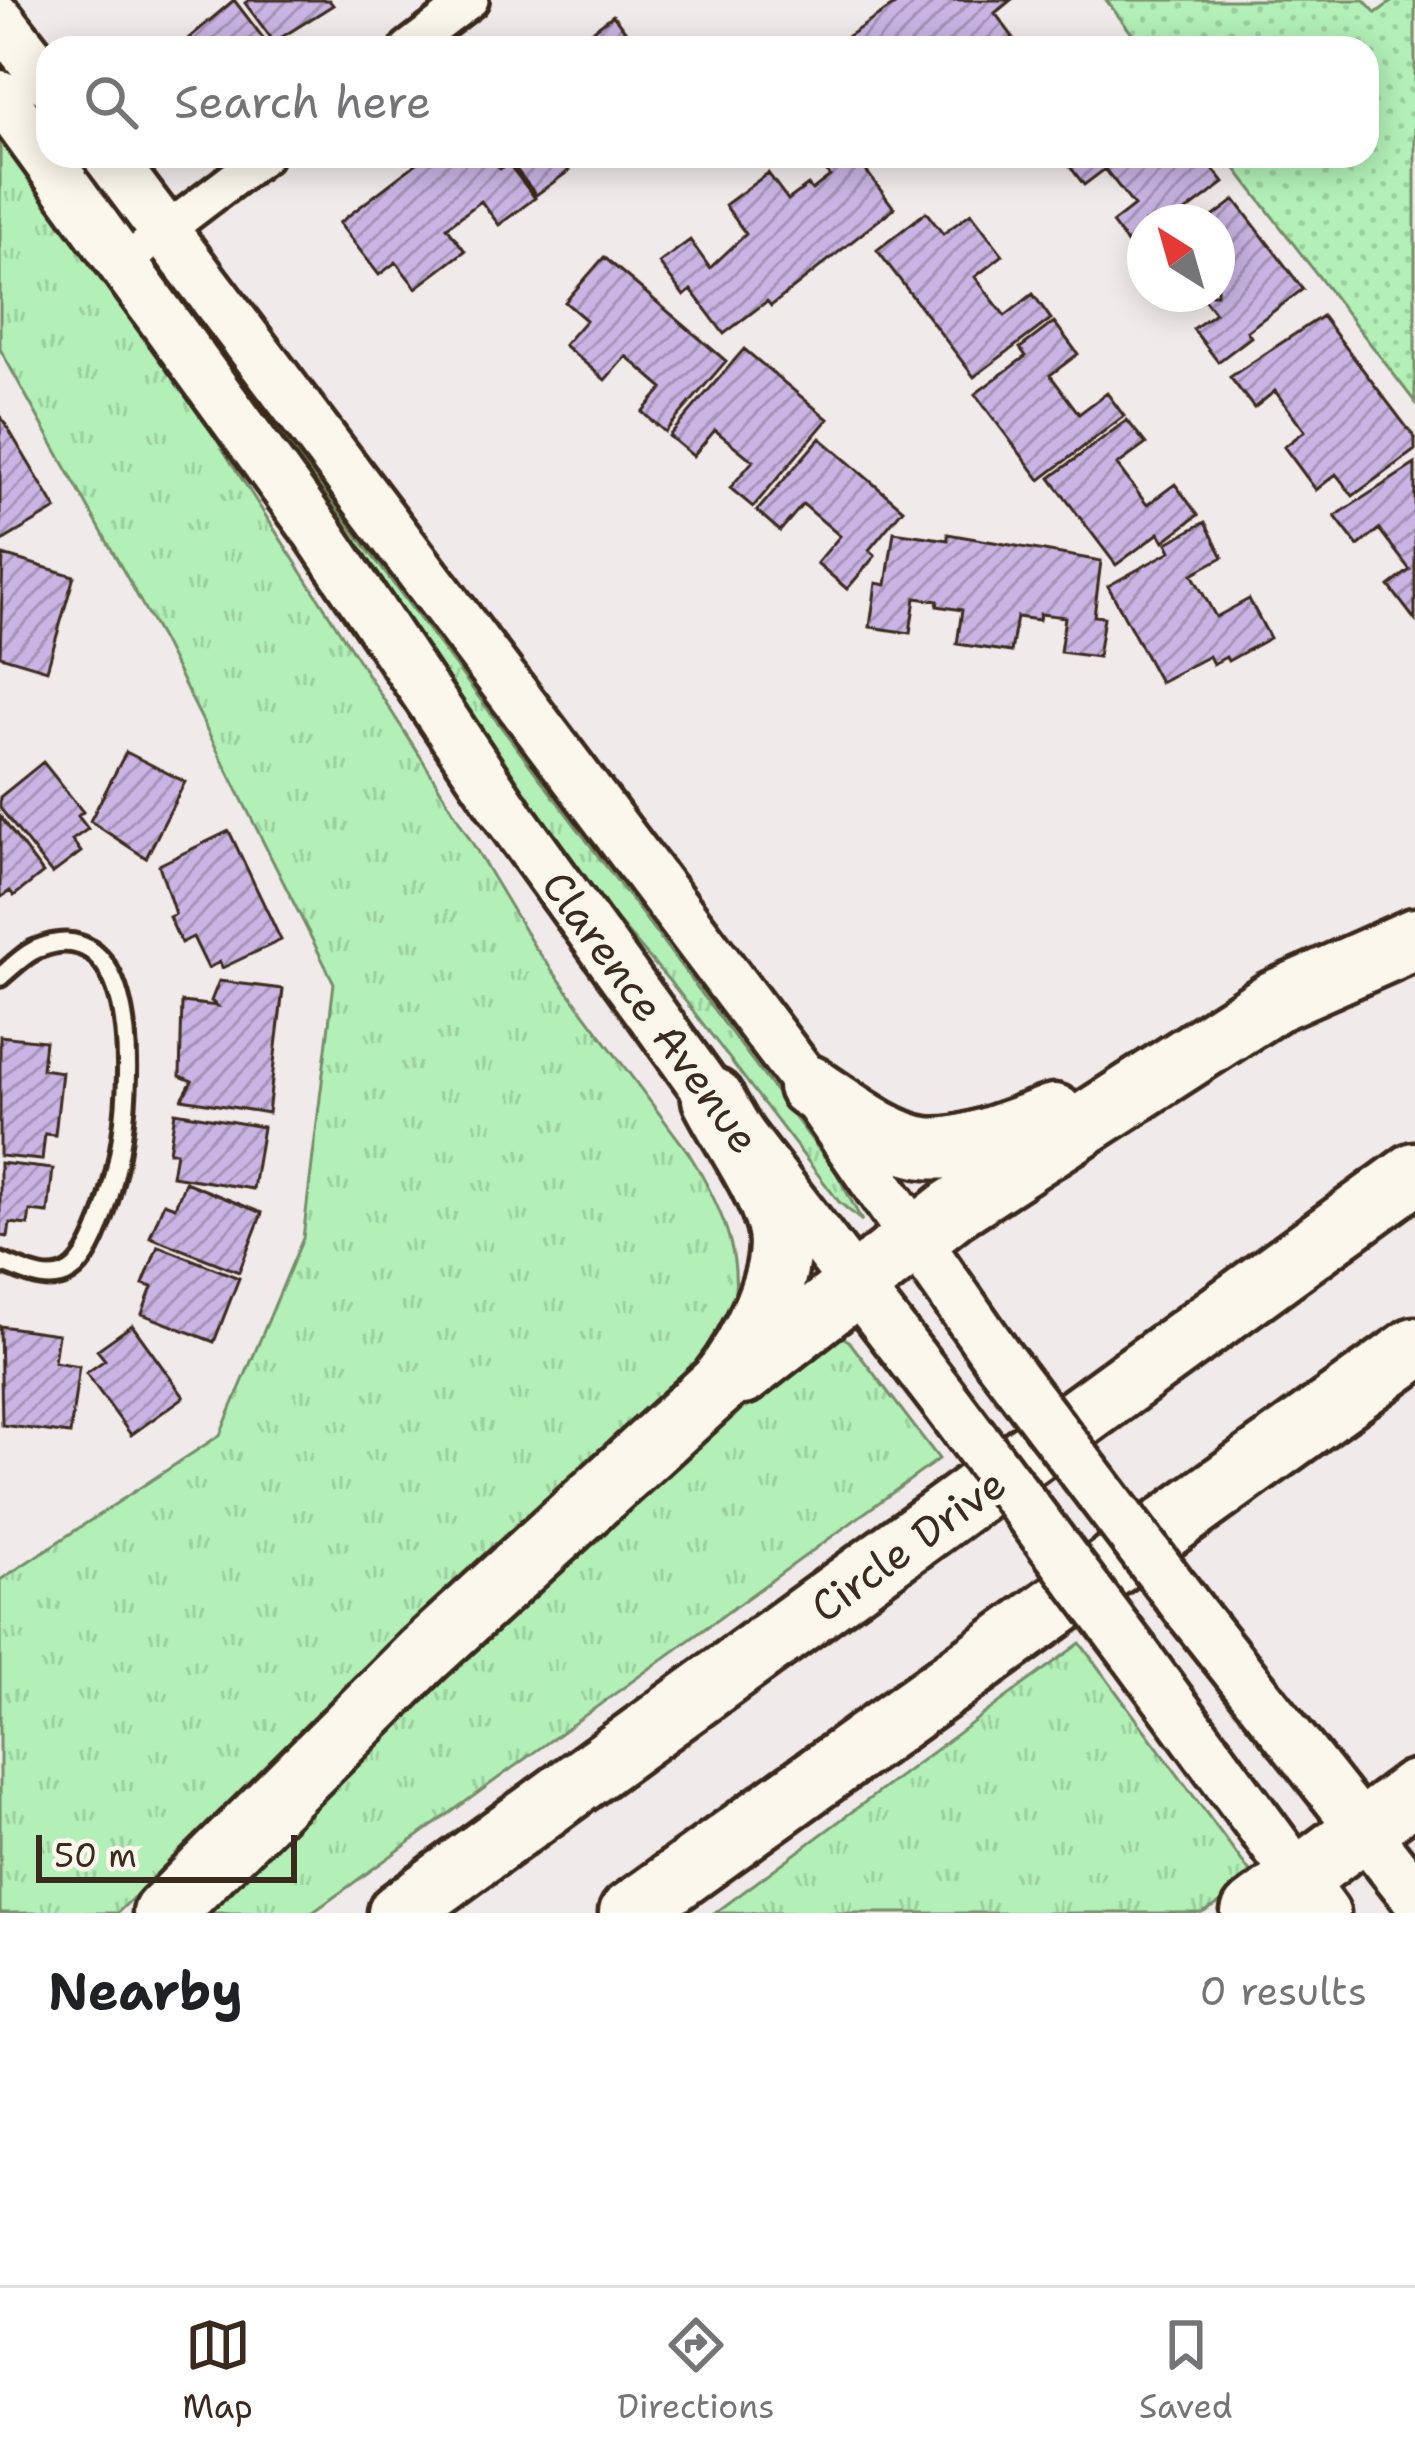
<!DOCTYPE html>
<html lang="en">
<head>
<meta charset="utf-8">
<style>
	:root { --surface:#fff; --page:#f2f2f2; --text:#202124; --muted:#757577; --line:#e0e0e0; --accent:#3b2a1e }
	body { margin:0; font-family:"Shantell Sans",sans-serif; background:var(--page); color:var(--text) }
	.compass { position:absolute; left:1127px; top:204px; width:108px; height:108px; border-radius:50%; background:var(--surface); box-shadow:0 6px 30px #0003; rotate:323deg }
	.scale { position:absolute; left:36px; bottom:30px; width:261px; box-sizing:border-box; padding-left:12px; border:6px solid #3b2a1e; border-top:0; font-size:33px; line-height:42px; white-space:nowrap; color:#3b2a1e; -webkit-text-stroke:9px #fbf7ec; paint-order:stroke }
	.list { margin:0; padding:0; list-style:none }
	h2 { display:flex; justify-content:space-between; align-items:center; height:156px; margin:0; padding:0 48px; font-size:51px }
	h2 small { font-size:39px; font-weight:400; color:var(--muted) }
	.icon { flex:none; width:66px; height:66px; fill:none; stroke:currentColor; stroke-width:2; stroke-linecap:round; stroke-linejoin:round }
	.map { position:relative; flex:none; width:1415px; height:1913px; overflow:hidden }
	.search { position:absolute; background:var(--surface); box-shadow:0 6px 30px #0003; left:36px; right:36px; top:36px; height:132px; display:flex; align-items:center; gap:30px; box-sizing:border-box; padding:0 42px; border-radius:36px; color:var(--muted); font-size:45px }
	.sheet { height:372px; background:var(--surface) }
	nav { display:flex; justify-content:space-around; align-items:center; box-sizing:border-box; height:168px; border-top:3px solid var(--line); background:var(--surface); font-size:33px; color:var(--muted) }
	nav a { display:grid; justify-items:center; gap:6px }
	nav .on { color:var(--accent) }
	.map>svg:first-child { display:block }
</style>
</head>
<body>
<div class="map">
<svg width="1415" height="1913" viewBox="0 0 1415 1913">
	<defs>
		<pattern id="grass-tufts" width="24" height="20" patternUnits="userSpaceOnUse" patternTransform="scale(3)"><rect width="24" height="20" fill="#b2f0b7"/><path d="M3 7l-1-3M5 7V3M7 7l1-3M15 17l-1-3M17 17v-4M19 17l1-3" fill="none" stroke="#9ace9d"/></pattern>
		<pattern id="park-dots" width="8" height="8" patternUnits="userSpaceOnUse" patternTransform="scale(3)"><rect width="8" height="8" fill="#b2f0b7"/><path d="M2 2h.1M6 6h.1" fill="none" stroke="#9ace9d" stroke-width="1.8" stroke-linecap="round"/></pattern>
		<pattern id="building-hatch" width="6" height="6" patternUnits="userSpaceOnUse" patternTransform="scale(3)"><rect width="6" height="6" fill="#c9b4e3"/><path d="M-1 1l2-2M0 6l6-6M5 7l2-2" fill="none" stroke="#a493b7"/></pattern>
	</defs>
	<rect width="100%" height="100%" fill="#f1eaea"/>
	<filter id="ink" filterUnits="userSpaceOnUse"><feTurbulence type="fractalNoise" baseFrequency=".00833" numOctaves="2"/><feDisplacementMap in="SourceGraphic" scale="24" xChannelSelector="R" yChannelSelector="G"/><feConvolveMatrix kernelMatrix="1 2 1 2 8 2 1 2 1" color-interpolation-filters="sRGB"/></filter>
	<g filter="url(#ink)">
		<path fill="url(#grass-tufts)" stroke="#768d6a" stroke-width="3" d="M0 131 141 322 422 759 534 946 688 1152C722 1207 754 1273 723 1336 711 1361 679 1385 660 1405L117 1913H0V1580L220 1435 303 1238 334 983 163 642 0 349Z
			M238 377 836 1172 862 1221 839 1202 677 990 530 819Z
			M833 1332 849 1341 939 1459 312 1913H203L588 1522Z
			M1080 1643 1250 1872 1243 1890 1202 1913H715Z"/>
		<path fill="url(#park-dots)" stroke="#768d6a" stroke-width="3" d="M1106 0H1364L1376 13 1394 0H1415V402L1226 156H1367V48H1143Z"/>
		<path fill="url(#building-hatch)" stroke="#3b2a1e" stroke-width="3" d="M234 0 267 43 260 48H187L183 43Z
			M249 0H329L333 5 274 42 245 3Z
			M902 0H1011L995 13 1013 37 999 48H853L845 38Z
			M613 15 638 48H570Z
			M426 156H490L500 169 508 163 535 198 499 225 481 201 447 227 465 251 416 288 396 262 379 275 339 223Z
			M557 156 569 171 536 195 512 164 520 156Z
			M814 156H855L894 208 771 306 767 301 724 334 691 290 684 296 659 263 690 240 710 268 746 234 725 205 768 173 788 200 808 185 812 190 830 176Z
			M1062 156H1203L1224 183 1172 222H1145V250L1137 256 1112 223 1134 206 1105 169 1084 185Z
			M1235 200 1303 289 1247 331 1251 337 1218 362 1193 329 1215 313 1200 294H1217V222H1206Z
			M926 212 943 234 971 213 1003 255 975 277 1005 316 1033 294 1051 319 974 377 877 250Z
			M604 257 726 361 665 432 642 412 663 388 626 356 605 380 564 345 586 320 565 302Z
			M1322 316 1415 438V450L1353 496 1336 474 1316 490 1284 447 1305 431 1275 391 1254 408 1230 377Z
			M1054 322 1078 354 1050 375 1079 414 1107 393 1124 416 1040 480 975 394 1026 356 1020 348Z
			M744 349 828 419 753 507 730 488 753 461 715 430 693 456 669 436Z
			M0 415 56 509 0 542Z
			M1127 420 1146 444 1117 465 1147 505 1175 484 1198 515 1164 541 1159 533 1116 565 1050 478Z
			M820 438 903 509 869 550 875 556 847 589 817 563 840 536 803 504 780 531 757 511Z
			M1415 464V620L1389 586 1410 570 1379 529 1358 546 1335 516Z
			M1205 522 1223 557 1192 574 1216 617 1249 599 1270 638 1228 661 1226 657 1213 664 1209 656 1160 682 1108 586 1171 551 1167 543Z
			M894 532 948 540V534L1101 561 1094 616 1104 617 1098 657 1060 652 1065 617 1040 614 1039 620 1017 617 1011 652 957 644 962 610 937 606 938 601 915 598 910 633 870 627 876 583 886 585Z
			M3 555 74 576 47 670 0 656Z
			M126 752 185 782 146 858 90 821Z
			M43 762 83 812 78 816 88 829 72 840 81 852 52 874 0 808V797Z
			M0 816 43 873 14 896 10 891 0 898Z
			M229 831 281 940 222 968 220 962 208 968 193 937 181 943 169 917 175 914 159 865Z
			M219 981 283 989 268 1113 182 1099 192 1081 180 1076 182 1002 217 1006 211 1001Z
			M0 1036 45 1041 42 1069 62 1072 55 1135 45 1134 42 1160 0 1156Z
			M175 1112 263 1127 253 1189 172 1176 176 1152H169Z
			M0 1163 53 1169 48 1213 30 1211 28 1225 10 1223 8 1237 0 1236Z
			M185 1182 262 1213 239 1272 150 1237 164 1203 175 1207Z
			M158 1246 239 1278 214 1342 142 1314 152 1287 143 1284Z
			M132 1325 184 1397 131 1435 86 1373 105 1360 97 1350Z
			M0 1326 58 1334 54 1362 79 1366 70 1434 2 1425Z"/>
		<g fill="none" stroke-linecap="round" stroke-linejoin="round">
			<defs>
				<path id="lane" d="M0 977C11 968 24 954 37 949 174 892 129 1234 70 1272 48 1286 22 1270 0 1262"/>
				<path id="street" d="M408 48 471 0
					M126 261 264 156"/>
				<path id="secondary" d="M0 20 48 81
					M0 95 319 534 512 821 713 1099 943 1398
					M108 156 809 1086 998 1358
					M1190 1611 1415 1896
					M1134 1653 1325 1913"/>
				<path id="highway" d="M809 1086C925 1165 924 1163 1054 1115
					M742 1374 952 1210 1275 1001 1415 939
					M164 1913 423 1655 720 1384C748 1348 791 1271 777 1223 765 1181 733 1138 713 1099
					M399 1913 1415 1173
					M630 1913 1415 1348
					M1252 1913 1415 1791"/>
			</defs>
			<use href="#lane" stroke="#3b2a1e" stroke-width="26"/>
			<use href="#street" stroke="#3b2a1e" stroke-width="42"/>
			<use href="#secondary" stroke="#3b2a1e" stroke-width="57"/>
			<use href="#highway" stroke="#3b2a1e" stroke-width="69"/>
			<use href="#lane" stroke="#fbf7ec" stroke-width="16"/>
			<use href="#street" stroke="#fbf7ec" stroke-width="33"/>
			<use href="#secondary" stroke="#fbf7ec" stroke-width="48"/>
			<use href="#highway" stroke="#fbf7ec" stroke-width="60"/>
			<defs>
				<path id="secondary-bridge" d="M998 1358 1190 1611
					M943 1398 1134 1653"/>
			</defs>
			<use href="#secondary-bridge" stroke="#3b2a1e" stroke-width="57" stroke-linecap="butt"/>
			<use href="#secondary-bridge" stroke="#fbf7ec" stroke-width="48"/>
		</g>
	</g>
	<g text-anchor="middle" stroke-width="12" stroke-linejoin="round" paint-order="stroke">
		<g font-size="42" fill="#3b2a1e" stroke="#fbf7ec">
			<text transform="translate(651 1012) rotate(54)" y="15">Clarence Avenue</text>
			<text transform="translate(908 1545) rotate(-36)" y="15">Circle Drive</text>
		</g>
	</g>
</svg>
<svg class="compass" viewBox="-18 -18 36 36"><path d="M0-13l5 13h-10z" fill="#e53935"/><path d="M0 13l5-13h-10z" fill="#757577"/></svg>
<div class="scale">50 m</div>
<div class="search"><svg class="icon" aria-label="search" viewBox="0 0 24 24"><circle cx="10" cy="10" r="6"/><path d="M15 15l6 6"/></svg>Search here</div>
</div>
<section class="sheet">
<h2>Nearby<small>0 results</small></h2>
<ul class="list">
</ul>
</section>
<nav>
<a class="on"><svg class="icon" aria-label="map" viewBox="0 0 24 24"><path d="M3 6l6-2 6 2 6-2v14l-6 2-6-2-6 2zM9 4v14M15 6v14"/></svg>Map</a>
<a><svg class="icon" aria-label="directions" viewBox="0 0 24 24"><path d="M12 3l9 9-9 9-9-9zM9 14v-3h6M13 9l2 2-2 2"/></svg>Directions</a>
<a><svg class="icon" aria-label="saved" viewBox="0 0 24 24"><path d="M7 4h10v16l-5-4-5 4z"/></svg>Saved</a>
</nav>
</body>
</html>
